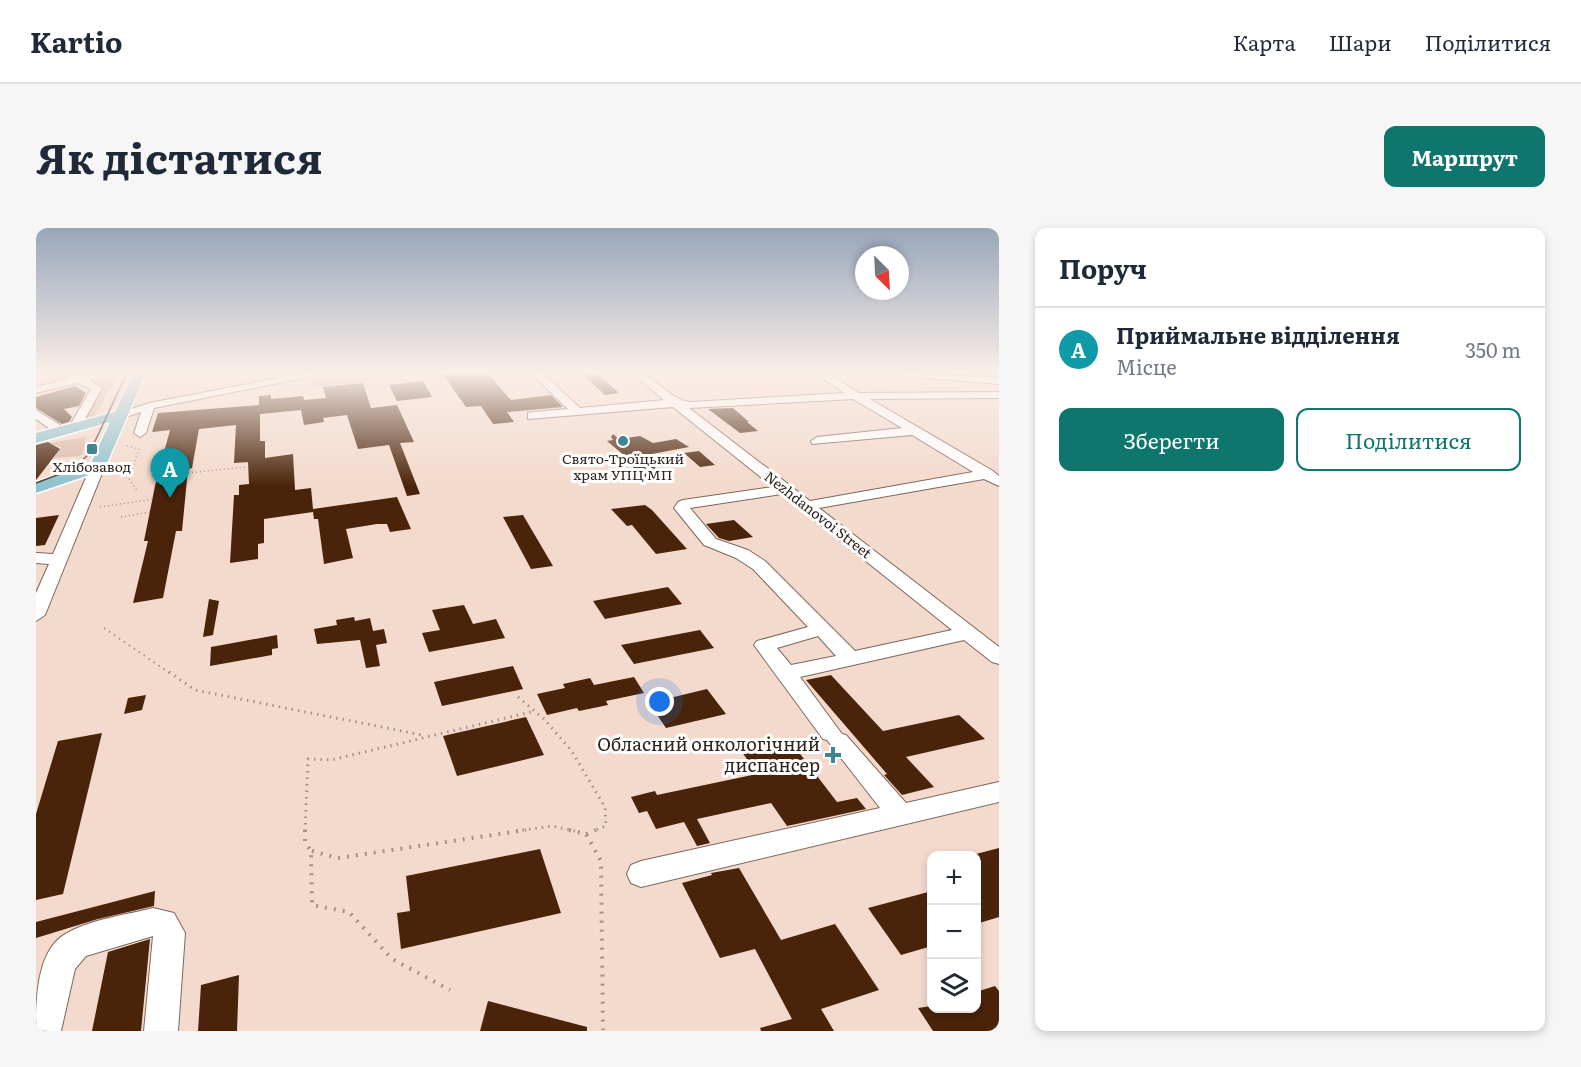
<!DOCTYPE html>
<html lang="uk">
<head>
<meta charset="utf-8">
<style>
	:root { --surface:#fff; --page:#f6f6f7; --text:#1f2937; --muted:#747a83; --line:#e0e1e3; --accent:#0f766e }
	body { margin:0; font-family:Literata,serif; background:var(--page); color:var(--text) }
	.controls { position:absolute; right:18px; bottom:18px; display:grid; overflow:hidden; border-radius:12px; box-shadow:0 3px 9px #0003 }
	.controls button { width:54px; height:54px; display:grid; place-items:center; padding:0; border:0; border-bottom:2px solid var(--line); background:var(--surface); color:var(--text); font:30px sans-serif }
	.compass { position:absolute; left:819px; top:18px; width:54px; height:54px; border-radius:50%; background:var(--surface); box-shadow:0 3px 9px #0003; rotate:156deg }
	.you { position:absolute; left:624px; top:474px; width:21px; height:21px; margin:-15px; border:4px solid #fff; border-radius:50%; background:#1a73e8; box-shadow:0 0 0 9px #1a73e833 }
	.badge { display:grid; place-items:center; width:39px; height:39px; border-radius:50%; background:var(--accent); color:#fff; font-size:20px; font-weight:700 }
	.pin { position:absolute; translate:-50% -50px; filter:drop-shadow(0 2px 3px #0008) }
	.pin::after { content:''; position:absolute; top:32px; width:21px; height:18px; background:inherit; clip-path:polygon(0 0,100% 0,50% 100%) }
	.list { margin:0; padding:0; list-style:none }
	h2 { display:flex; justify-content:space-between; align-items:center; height:78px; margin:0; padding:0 24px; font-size:26px }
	h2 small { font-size:20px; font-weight:400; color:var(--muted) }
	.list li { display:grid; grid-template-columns:39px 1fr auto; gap:18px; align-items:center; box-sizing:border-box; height:84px; padding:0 24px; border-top:2px solid var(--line) }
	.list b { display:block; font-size:22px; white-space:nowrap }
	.list p { margin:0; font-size:20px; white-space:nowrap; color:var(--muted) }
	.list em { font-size:20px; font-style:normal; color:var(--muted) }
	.actions { display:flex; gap:12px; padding:18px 24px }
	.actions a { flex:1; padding:14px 0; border:2px solid var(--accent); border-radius:12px; text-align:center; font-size:21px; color:var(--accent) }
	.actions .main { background:var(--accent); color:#fff }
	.icon { flex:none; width:33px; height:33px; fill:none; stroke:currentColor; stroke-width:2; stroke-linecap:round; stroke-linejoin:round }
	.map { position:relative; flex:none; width:963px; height:803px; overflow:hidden; border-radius:12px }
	header { display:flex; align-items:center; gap:36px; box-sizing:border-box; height:84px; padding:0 30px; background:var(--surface); border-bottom:2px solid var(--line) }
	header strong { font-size:28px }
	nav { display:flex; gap:33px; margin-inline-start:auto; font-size:21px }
	.intro { display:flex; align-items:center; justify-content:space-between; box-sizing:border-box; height:144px; padding:0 36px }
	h1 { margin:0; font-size:42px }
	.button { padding:15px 27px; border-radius:12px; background:var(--accent); color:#fff; font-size:21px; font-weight:700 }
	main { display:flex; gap:36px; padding:0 36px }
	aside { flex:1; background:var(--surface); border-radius:12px; box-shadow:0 3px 9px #0003 }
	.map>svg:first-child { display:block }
</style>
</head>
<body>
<header>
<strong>Kartio</strong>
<nav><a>Карта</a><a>Шари</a><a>Поділитися</a></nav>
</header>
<div class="intro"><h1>Як дістатися</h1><a class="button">Маршрут</a></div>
<main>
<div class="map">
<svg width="963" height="803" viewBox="0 0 963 803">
	<rect width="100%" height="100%" fill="#f3dacc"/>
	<path fill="#dbbba8" d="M34 145H83L58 189 47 191 63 159Z
		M321 146 328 153 280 160 274 152Z
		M50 209 47 225 44 228 18 230 25 219 13 215Z"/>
	<path fill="#4a240a" d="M406 145H451L475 172 515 167 527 179 471 184 478 194 457 196 445 178 430 179Z
		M545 145H560L583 165 569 167Z
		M387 153 396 169 361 173 353 157Z
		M327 155 335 180 361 177 378 214 364 215 384 266 371 268 353 217 322 221 311 187 287 190 288 194 268 197 265 182 224 186V213H229V230L257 226 259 262 275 260 277 281 361 269 375 301 354 304 351 296H341L310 301 317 330 288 336 282 291H278L277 284 228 291V315L222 316V331L194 335 198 267H203V257L213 256 212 234 198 235 200 197 163 201 156 240 152 241 146 303H140L127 370 97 375 112 313H108L119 258 134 202 116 204 122 185 223 177V168L235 167V171L267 168 268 172 290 170 287 159Z
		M39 158 50 165 43 178 28 181 36 189 33 194 26 196 0 180V169Z
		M697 180 713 194H711L722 203 704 205 672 181Z
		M577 206 583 211 604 208 617 215 640 211 653 219 605 228 633 251 608 254 589 228 571 213 577 212 575 209Z
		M12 214 24 221 0 252V217Z
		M663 223 679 237 664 239 648 225Z
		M609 277 616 282 651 321 620 326 596 297 591 298 575 281Z
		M23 287 9 317 0 318V290Z
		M487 287 517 338 495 341 467 289Z
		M698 292 717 309 693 313 683 310 670 296Z
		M632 359 646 376 569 391 557 373Z
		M173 371 183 373 177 407 167 409Z
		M428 377 437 396 460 391 469 410 393 424 386 405 404 402 396 382Z
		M318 389 319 393 334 390 337 403 348 401 351 415 340 417 344 438 330 440 324 412 281 416 278 401 301 397 300 392Z
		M664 402 678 420 598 436 585 417Z
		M241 407 242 420 236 421V427L174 438 175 419Z
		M477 438 487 461 406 478 398 454Z
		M795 447 847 503 923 487 949 511 870 529 898 559 866 567 848 547 851 546 770 452Z
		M598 449 608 465 570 473 572 477 543 483 541 480 511 487 501 466 529 460 527 456 554 450 558 457Z
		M671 461 690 486 630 500 613 475Z
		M110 467 106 482 88 486 92 470Z
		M490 489 508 527 421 548 407 508Z
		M66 505 27 666 0 672V586L22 513Z
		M755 514 801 574 821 570 830 581 751 598 735 575 661 591 674 615 661 618 648 594 620 601 611 583 603 585 595 569 619 563 621 567 721 546 706 524Z
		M963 620V689L940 696V626Z
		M504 621 525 685 365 721 361 685 374 683 370 648Z
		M703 640 745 712 799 696 843 762 785 781 798 803H725L724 800 756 791 719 721 684 730 646 655 676 647 675 645Z
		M119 663 118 678 62 691 0 710V694Z
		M896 663V718L865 727 832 680Z
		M114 711 105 803H56L72 724Z
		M203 747 201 803H162L165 757Z
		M959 758 963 763V803H897L882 780 896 778V780H940V764Z
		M452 773 551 799V803H444Z"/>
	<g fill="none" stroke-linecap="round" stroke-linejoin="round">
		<defs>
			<path id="minor" d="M23 145 43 148 74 145 53 152 66 160 43 202 33 199 55 161 41 155 0 165V159L32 151Z
				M269 145H292L118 180 110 205 104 209 98 205 105 184 87 190 81 186 113 175Z
				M495 145H506L544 180 628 172 596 145C620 145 631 172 655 174L809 165 778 145H791L823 165 963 164V170L834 171 957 243 963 248V258L948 251 783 280 963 419V436L956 434 928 412 764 449 806 506 810 507 870 575 963 554V574L605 659 595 655 591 646 595 637 605 633 844 580 791 512 787 511 718 417 721 413 772 399 717 341 700 330 668 317 638 280 642 274 647 272 737 259 637 179 492 191V185L496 184 532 181ZM817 171 866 200 781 209 775 213 776 216 876 207 937 244 774 273 653 180ZM746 266 916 402 819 423 729 333 712 322 680 311 654 280ZM782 408 800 428 755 437 741 420Z
				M865 145 963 150V156L870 148Z
				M0 182 29 200V206H21L0 191Z
				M62 234 69 238 9 387 0 393V365L13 336 0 335V325L17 326 55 238Z
				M117 680 138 685 149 705 142 803H108L117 708 50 728 39 741 25 803H0C0 773 0 721 31 705 56 691 90 687 117 680Z"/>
			<path id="major" d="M98 145H110L68 242 0 265V254L55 235 74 194 0 215V205L79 184Z"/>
		</defs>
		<use href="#minor" stroke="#7d675b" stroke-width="2"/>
		<use href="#major" stroke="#fff" stroke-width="3"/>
		<path stroke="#a49287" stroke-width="1.5" stroke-dasharray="1 3" stroke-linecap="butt" d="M91 218 103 221 93 251 102 264
			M152 245 209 239
			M64 279 117 271
			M85 289 114 284"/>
		<path stroke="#a49287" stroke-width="2" stroke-dasharray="1.5 4.5" stroke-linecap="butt" d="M68 400 135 446"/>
		<path stroke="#a49287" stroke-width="3" stroke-dasharray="1.5 5" stroke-linecap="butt" d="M133 444 159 462 386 507
			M482 469 508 491 535 522 569 579 570 598 556 603
			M269 603 272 531 295 532 499 483
			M480 603 516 598 539 603"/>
		<path stroke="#a49287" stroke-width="4" stroke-dasharray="2 7" stroke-linecap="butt" d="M269 602V614L275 623 276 677 313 684 356 731 414 762
			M533 602 550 606 565 633 567 802
			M550 606 560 602
			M276 623 302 630 490 602"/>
		<use href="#minor" fill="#fff" fill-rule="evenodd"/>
		<use href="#major" fill="#8fc2cd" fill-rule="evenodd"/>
		<path stroke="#493e37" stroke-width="1.5" d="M0 255 37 241 53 226 91 145"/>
	</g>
	<linearGradient id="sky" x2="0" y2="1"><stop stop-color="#98a6ba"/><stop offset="0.56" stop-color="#faeee8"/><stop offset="1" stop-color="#faeee8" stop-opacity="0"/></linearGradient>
	<rect width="963" height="258" fill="url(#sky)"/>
	<g fill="#418594" stroke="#fff" stroke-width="2">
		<circle cx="587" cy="213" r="6"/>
		<rect x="50" y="215" width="12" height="12" rx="3"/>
		<path d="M794 518h6v6h6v6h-6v6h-6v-6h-6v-6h6z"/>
	</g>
	<g text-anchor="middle" stroke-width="6" stroke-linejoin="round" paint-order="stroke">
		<g font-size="14" fill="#2c231d" stroke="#fff">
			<text x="587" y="236">Свято-Троїцький<tspan x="587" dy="16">храм УПЦ МП</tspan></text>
			<text x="56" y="244">Хлібозавод</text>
		</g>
		<g font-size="14" fill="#2c231d" stroke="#fff">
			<text transform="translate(782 287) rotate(38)" y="5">Nezhdanovoi Street</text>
		</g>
		<g font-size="18" fill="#2c231d" stroke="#fff" text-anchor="end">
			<text x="784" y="523">Обласний онкологічний<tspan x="784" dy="21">диспансер</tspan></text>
		</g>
	</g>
</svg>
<div class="controls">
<button>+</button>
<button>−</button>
<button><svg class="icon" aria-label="layers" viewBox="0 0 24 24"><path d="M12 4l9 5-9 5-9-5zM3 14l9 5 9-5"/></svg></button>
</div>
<svg class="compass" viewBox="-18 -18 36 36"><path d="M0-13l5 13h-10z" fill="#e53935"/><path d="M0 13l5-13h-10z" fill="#747a83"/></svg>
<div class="you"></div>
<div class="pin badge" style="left:134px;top:270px;background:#0f9aa8">A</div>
</div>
<aside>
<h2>Поруч<small></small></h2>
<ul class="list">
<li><span class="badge" style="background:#0f9aa8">A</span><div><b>Приймальне відділення</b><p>Місце</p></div><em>350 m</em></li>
</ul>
<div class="actions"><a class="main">Зберегти</a><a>Поділитися</a></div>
</aside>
</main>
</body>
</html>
